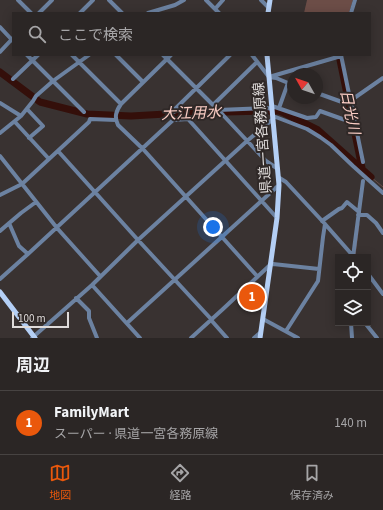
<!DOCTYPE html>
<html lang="ja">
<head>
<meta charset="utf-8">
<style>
	:root { --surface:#2b2625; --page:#373232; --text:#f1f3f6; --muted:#a6a5a7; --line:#474342; --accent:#ea580c }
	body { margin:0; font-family:"Source Sans 3","Noto Sans JP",sans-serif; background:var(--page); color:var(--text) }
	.controls { position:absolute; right:12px; bottom:12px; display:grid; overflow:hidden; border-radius:0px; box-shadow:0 2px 10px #0003 }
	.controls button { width:36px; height:36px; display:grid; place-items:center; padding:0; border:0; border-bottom:1px solid var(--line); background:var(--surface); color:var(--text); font:20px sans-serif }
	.compass { position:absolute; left:287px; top:68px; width:36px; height:36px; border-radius:50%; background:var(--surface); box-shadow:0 2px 10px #0003; rotate:310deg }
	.scale { position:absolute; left:12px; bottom:10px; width:57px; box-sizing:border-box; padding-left:4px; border:2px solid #dfdbda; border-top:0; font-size:11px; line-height:14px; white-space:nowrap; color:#dfdbda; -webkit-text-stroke:3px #2f2827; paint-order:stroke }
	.you { position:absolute; left:213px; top:227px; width:14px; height:14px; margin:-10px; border:3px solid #fff; border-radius:50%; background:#1a73e8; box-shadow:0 0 0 6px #1a73e833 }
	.badge { display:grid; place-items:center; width:26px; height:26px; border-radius:50%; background:var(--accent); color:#fff; font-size:13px; font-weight:700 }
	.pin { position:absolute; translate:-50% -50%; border:2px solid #fff; box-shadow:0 1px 4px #0006 }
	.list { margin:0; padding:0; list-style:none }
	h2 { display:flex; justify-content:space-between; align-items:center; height:52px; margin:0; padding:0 16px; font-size:17px }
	h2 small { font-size:13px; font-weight:400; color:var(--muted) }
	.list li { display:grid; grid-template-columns:26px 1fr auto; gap:12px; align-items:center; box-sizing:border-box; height:64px; padding:0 16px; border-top:1px solid var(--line) }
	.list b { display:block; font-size:15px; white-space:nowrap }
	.list p { margin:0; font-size:13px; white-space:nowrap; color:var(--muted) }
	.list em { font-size:13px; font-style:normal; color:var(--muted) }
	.icon { flex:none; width:22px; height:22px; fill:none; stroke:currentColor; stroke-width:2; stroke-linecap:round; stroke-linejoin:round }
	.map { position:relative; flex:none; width:383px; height:338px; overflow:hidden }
	.search { position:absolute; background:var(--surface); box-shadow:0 2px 10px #0003; left:12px; right:12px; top:12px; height:44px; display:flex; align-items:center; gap:10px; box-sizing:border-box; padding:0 14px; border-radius:0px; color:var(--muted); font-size:15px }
	.sheet { height:116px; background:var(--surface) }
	nav { display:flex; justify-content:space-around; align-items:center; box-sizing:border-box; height:56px; border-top:1px solid var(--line); background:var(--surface); font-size:11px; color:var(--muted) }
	nav a { display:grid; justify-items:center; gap:2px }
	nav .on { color:var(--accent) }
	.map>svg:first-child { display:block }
</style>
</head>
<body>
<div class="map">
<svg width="383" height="338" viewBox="0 0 383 338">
	<rect width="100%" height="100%" fill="#393231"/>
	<path fill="#6c4d47" d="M307 0H353L349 13H304Z"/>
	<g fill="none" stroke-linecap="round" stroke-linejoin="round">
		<path stroke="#674c48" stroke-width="1" d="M370 178 371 177 383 187
			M355 256 359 224"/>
		<path stroke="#340f0a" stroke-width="7" d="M339 55 362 168
			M0 72 40 102 87 114 131 116 201 112H225L267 111H279L284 113 318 130 371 177"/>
		<path stroke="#6c82a1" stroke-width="4" d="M18 0 31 13
			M109 0 122 13
			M206 0 219 13
			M261 0 269 8
			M215 9 223 0
			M39 13 52 0
			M80 13 93 0
			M148 13 175 5 184 0
			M351 13 355 0
			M0 27 13 41
			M0 52 13 38
			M27 55 84 112
			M72 55 121 104
			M116 55 143 82
			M163 55 223 115 266 161 278 169
			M171 55 121 104C116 111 114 117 118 125L143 149 257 276
			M252 55 269 77
			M341 55 363 162
			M13 79 38 55
			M293 85 276 78 269 77 341 56
			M317 93 342 102 345 103 350 101 383 78
			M0 103 21 116
			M213 105 257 62
			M272 106 307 118 316 117 320 111 348 121
			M279 108 288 83
			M27 109 43 126 29 138
			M218 110 267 108 272 109
			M174 112V110L230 55
			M273 116 307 129 320 137 331 145 353 166 383 193
			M15 122 49 159
			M0 133 21 116 33 101 36 96 53 81 89 55
			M58 151 138 240 211 319
			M0 156 57 228 100 276
			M278 177 286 182 325 224 354 257
			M0 195 22 184 89 122 90 119 116 120
			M358 215H367L376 223 383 233
			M322 221 339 209 342 208 347 202 359 212
			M9 223 19 246 28 254
			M0 231 21 213 36 202
			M353 257 363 181
			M368 274 383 294
			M0 279 28 254 172 121 173 120 188 119 277 218
			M92 285 140 338
			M76 298 89 311V318L97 338
			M263 319 298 338
			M211 320 227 338
			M127 323 279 185
			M351 323 352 338
			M365 323 377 338
			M286 331 318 281 323 237 325 224
			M32 338 92 285 138 240 247 141 273 119
			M191 338 223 309 270 265 273 264 319 269
			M254 338 261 332"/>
		<path stroke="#b4cff5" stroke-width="5" d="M268 13 270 0
			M0 292 35 338
			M260 338 277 218 279 185 267 55"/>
	</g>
	<g text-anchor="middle" stroke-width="4" stroke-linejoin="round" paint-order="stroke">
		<g font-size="14" fill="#dfdbda" stroke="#2f2827">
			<text transform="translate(262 138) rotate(-94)" y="5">県道一宮各務原線</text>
		</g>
		<g font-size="15" font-style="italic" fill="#faccc3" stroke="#2f2827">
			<text transform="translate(350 112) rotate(78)" y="5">日光川</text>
			<text transform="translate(191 113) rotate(-2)" y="5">大江用水</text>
		</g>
	</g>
</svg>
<div class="controls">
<button><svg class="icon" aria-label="locate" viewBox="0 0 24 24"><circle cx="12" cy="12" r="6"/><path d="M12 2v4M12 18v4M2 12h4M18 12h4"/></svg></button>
<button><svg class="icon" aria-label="layers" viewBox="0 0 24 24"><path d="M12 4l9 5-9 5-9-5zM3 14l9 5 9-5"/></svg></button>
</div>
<svg class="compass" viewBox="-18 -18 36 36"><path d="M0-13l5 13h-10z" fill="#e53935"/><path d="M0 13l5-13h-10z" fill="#a6a5a7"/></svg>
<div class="scale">100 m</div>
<div class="you"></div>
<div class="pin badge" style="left:252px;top:297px">1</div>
<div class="search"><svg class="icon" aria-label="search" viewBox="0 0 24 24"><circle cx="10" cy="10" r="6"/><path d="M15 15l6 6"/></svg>ここで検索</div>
</div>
<section class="sheet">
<h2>周辺<small></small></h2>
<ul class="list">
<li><span class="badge">1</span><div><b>FamilyMart</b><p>スーパー · 県道一宮各務原線</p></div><em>140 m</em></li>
</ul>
</section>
<nav>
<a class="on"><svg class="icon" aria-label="map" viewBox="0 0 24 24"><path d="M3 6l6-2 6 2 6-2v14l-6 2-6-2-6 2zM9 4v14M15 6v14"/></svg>地図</a>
<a><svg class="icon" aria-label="directions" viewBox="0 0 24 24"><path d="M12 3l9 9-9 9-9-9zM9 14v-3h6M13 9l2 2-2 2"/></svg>経路</a>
<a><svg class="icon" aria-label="saved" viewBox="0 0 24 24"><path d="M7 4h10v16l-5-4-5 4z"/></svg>保存済み</a>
</nav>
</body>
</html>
